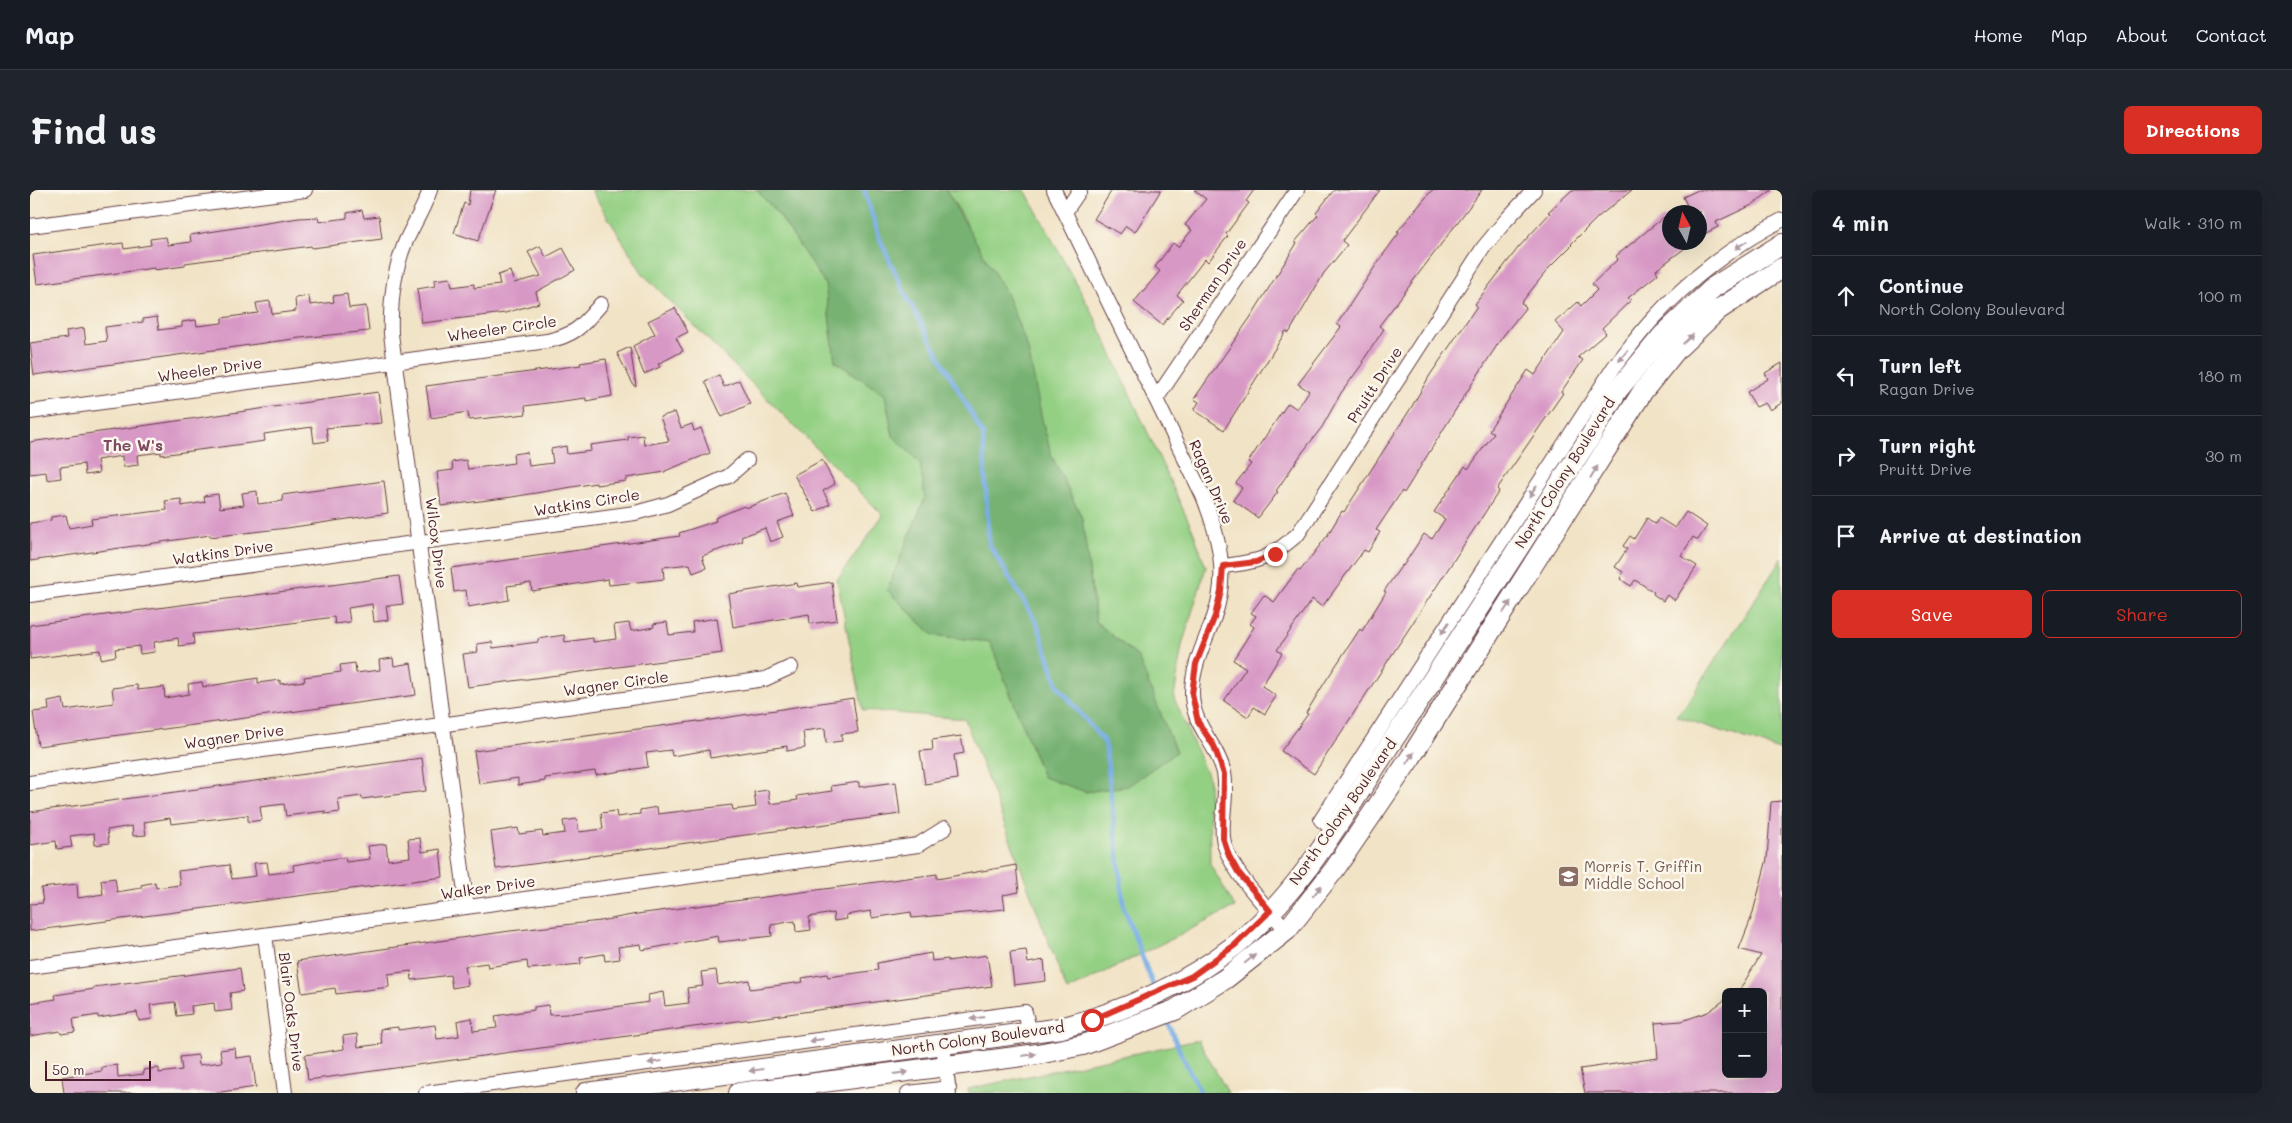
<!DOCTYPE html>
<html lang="en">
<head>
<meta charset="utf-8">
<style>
	:root { --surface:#171b24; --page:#20242c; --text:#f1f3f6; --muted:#9ea1a6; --line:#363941; --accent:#d93025 }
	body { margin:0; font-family:Mali,sans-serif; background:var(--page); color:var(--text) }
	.controls { position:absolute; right:15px; bottom:15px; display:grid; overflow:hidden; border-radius:8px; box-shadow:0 5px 20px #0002 }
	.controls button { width:45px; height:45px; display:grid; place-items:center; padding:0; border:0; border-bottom:1px solid var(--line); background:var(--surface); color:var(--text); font:25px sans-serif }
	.compass { position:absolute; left:1632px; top:15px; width:45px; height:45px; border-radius:50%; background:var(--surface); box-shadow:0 5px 20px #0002; rotate:352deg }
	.scale { position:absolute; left:15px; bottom:12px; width:106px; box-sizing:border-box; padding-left:5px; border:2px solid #4a1f2b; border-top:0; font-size:14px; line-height:18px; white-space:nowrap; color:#4a1f2b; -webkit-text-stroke:4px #fbf7ec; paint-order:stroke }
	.stop { position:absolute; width:15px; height:15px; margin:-11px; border:4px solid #d93025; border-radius:50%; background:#fff }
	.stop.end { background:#d93025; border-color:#fff; box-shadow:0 1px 5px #0008 }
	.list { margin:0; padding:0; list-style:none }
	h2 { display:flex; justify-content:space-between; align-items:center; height:65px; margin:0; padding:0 20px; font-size:21px }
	h2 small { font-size:16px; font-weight:400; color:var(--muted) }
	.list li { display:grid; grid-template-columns:32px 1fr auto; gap:15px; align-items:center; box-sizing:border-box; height:80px; padding:0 20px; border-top:1px solid var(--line) }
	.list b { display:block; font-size:19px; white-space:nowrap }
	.list p { margin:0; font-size:16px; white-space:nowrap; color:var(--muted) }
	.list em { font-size:16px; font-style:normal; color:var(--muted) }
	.actions { display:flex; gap:10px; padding:15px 20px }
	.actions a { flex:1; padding:11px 0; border:1px solid var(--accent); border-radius:8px; text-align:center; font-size:18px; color:var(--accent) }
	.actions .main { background:var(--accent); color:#fff }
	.icon { flex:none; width:28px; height:28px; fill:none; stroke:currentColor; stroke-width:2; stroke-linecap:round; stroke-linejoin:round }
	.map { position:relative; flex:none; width:1752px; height:903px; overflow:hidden; border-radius:8px }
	header { display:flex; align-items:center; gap:30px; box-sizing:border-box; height:70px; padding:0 25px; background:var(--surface); border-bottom:1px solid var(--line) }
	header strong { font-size:24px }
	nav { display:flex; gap:28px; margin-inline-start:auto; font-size:18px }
	.intro { display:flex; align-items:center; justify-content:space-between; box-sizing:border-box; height:120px; padding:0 30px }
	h1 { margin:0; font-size:35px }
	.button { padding:12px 22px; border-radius:8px; background:var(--accent); color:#fff; font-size:18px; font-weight:700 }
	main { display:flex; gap:30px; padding:0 30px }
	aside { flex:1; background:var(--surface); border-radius:8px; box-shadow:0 5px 20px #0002 }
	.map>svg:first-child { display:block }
</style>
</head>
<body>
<header>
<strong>Map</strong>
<nav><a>Home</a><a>Map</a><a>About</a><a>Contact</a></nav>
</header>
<div class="intro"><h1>Find us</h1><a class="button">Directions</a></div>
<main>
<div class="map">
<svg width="1752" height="903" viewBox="0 0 1752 903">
	<rect width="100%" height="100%" fill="#fbf7ec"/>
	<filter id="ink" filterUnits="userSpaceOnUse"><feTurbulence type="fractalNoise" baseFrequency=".02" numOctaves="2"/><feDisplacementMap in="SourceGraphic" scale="10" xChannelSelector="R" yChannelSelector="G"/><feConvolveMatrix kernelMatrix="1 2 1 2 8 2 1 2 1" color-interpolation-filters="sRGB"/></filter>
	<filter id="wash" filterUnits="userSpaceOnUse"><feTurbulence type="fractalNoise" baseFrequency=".0096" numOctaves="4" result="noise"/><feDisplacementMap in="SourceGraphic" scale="20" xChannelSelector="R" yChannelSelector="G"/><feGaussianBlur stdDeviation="1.12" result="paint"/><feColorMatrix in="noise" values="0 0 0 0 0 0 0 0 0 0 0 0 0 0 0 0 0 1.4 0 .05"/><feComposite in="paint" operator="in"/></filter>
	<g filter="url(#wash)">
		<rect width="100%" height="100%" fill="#f1e3c6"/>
		<path fill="#94d084" stroke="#6f7858" d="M561 0H727L751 28 795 94 805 171 855 205 863 246 890 273 895 308 857 400 903 445 960 452 1013 587 1108 467 1066 432 1052 328 1022 267 1013 234 935 30 916 0H995L1066 130 1163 341 1176 377 1152 455 1144 508 1179 590 1180 674 1205 717 1037 801 935 529 833 520 807 390 853 325 613 84Z
			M1752 368V561L1646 526 1658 512Z
			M1168 850 1198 903H939L938 899Z"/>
		<path fill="#77b272" stroke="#60684e" d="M727 0H916L976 103 998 159 1013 234 1022 267 1052 328 1066 432 1108 467 1146 562 1098 596 1056 602 1013 587 960 452 903 445 857 400 895 308 890 273 863 246 855 205 805 171 795 94 751 28Z"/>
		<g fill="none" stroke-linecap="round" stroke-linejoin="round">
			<path stroke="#78ade6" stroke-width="4.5" d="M834 0 851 52 876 106 953 245 959 354 1007 433 1028 496 1075 553 1094 718 1124 798
				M1136 828 1151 864 1171 903"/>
		</g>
		<g id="blocks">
			<path fill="#d898c6" d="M440 0H466L448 51 424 43 434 13 438 15Z
				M1082 0H1131L1105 42 1096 36 1090 44 1064 29Z
				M1164 0H1224L1216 11 1219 13 1196 44 1198 46 1178 72 1175 69 1147 105 1153 110 1132 135 1104 112 1130 81 1125 77 1143 53 1148 57 1162 40 1155 35 1176 9Z
				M1304 0H1350L1312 51 1317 55 1294 83 1259 143 1256 141 1194 240 1164 220 1169 212 1164 209 1220 128 1267 53 1265 52 1288 25 1286 23Z
				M1402 0H1452L1349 136 1354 139 1332 172 1333 173 1311 203 1292 237 1272 263 1246 301 1248 302 1228 328 1203 310 1212 298 1206 293 1221 274 1218 272 1258 213 1267 219 1279 201 1268 194 1311 137 1307 134 1350 69 1369 43 1367 42Z
				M1542 0H1602L1568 27 1541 54 1542 55 1519 78 1491 113 1496 117 1473 146 1431 211 1374 303 1372 301 1346 340 1350 342 1338 362 1334 360 1292 417 1282 409 1247 460 1252 463 1232 496 1246 506 1235 524 1224 517 1218 527 1194 511 1216 478 1203 470 1224 437 1220 434 1226 426 1221 423 1234 405 1244 412 1268 379 1270 381 1297 346 1312 321 1314 322 1381 218 1400 185 1447 116 1445 114 1488 58 1520 23 1518 22Z
				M1668 0H1742L1722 15 1686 32 1688 37 1670 46V22H1660L1653 7Z
				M332 20 334 28 349 26 352 49 282 58 281 56 155 73V76L124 80V78L7 94 3 65 93 53 94 59 121 55 120 49 136 47 138 55 161 52 160 45 269 28 288 27 289 32 317 28V23Z
				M1634 27 1640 33V52H1663L1626 80 1628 84 1598 108 1601 110 1572 138 1576 143 1548 167 1553 170 1531 202 1533 203 1467 299 1469 301 1284 584 1251 561 1278 524 1276 523 1295 492 1330 439 1332 441 1356 402 1354 401 1372 375 1373 376 1394 344 1402 349 1415 329 1404 322 1435 276 1438 279 1464 243 1459 240 1498 180 1505 185 1534 142 1525 132 1548 112 1551 116 1567 100 1562 94 1588 69 1586 66Z
				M510 56 516 67 533 58 545 80 506 102 509 113 475 123 392 133 387 99 405 96 404 90 420 88 422 97 444 94V98L470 95 468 85 480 81 484 93 511 86 498 62Z
				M317 104 319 118 336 116 339 141 270 148 4 185 0 153 37 148 36 141 54 138 56 154 77 151 75 137 113 132V129L127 127 129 140 152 137V132L166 130 167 136 192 133V128L228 123 226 113 240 111 242 124 266 121 265 108 279 106 280 115 304 112 303 106Z
				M645 118 658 142 646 148 653 161 628 174 630 177 614 184 603 156 625 144 618 131Z
				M600 157 606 196H604L587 163Z
				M576 169 582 206 556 211V208L495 216 496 224 478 226 439 230 438 222 401 228 396 196 551 175 550 173Z
				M1752 173V213L1740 220 1735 213 1726 217 1717 202 1738 189 1735 183Z
				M689 185 694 197 709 190 720 214 692 227 675 191Z
				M348 202 352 233 296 238 298 251 284 253 282 237 234 244 235 251 131 265V262L107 265 108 275 93 277 92 266 67 270 69 283 55 285 54 274 30 277 31 288 17 290 16 282 0 284V252Z
				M645 222 651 238 662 234 664 241 671 238 680 263 635 281V282L596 288V291L566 295V293L482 307 411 316 407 282 423 280 422 272 436 270 438 279 484 273 483 264 497 262 499 276 523 273 521 259 536 256 537 264 561 261 560 255 598 250V247L613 245 614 255 639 251 630 227Z
				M792 270 805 294 793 301 800 314 785 322 764 285Z
				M354 291 358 323 257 338 180 347V345L0 371V333L21 330V327L36 325 39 338 62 334 61 329 137 320 135 311 151 309 152 316 175 312 174 306 188 304 190 318 214 315 212 303 227 301 228 314 253 311 252 305Z
				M755 303 764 326 747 332 753 347 740 352 735 338 711 347 713 351 672 366 676 378 663 383 660 374 633 377 634 389 617 391 579 395 578 389 502 401 501 393 477 396 479 410 438 417 436 400 424 402 421 378 650 346 649 343 686 331 685 328 714 316 716 318Z
				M1656 322 1677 336 1668 350 1663 347 1651 366 1667 376 1645 410 1637 405 1633 411 1623 404 1624 402 1605 390 1601 396 1590 389 1593 382 1585 377 1597 359 1593 356 1600 346 1604 349 1617 328 1625 334 1629 328 1645 338Z
				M369 386 373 414 356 416 358 430 344 432 342 414 318 418 320 432 305 434 304 427 225 438 163 444 164 454 149 456 148 448 124 452 125 462 110 464 109 456 85 459 86 466 71 469 70 460 0 469V435Z
				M802 392 807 430 780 434 779 424 703 437 698 404 767 393 768 397Z
				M687 428 692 463 438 497 433 464 448 462 447 454 462 452 463 458 508 452V449L534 445 535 452 563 448V452L586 449 584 435 599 433 601 441 624 437 623 434 637 432 639 445 663 442 662 432Z
				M363 468 364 476 381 473 386 505 8 556 3 522 19 520 18 512 33 509 35 520 84 513 82 498 107 495 108 500 134 497 135 508 159 504 158 494 172 492 173 497 228 488V493L250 490V494L275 491 274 487 311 482 310 475 325 473 326 483 350 480 349 470Z
				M823 508 828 542 811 544 812 551 796 553 795 538 773 541 775 558 757 561V556L680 568 679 560 642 566 641 560 616 563 618 577 566 585 565 581 515 588V591L488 595V588L449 594 444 561 668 531V532Z
				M931 546 934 563 924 565 927 589 895 594 890 561 903 560 902 550Z
				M392 568 396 601 332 609V606L308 609 310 622 295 624V621L256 626 254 614 230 617 232 630 218 632V625L141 634 140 628 114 632 116 645 103 646 102 636 77 640 79 653 65 655 64 643 40 646 42 657 27 659 26 651 0 655V622Z
				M829 592V597L866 592 870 624 466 679 461 642 488 638 489 644 512 641 513 646 535 643 533 631 547 629 549 642 573 639 571 623 586 621 587 627 610 624V620L627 617 628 624 702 615 703 620 726 617 724 602 738 600 740 614 768 610 767 606 802 601 801 596Z
				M1752 611V903H1555L1550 879 1628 868 1625 833 1652 831 1678 822 1696 809V884H1733V802H1708L1731 765 1709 759 1722 726 1737 669 1741 612Z
				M390 648 392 662 410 659 413 687 0 741V714L13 713 11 698 47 694 48 708 73 704 71 690 85 688 87 702 111 698V695L125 692 126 698 150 695 148 681 199 675 202 689 226 686 224 673 237 672 239 684 264 681 263 675 301 669 315 667 316 672 340 669 338 656 356 654 358 670 380 667 378 649Z
				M986 675 989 702 973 705 975 719 882 728 881 722 842 728 841 721 816 725 817 729 804 731 803 723 779 727 781 740 766 742 765 731 741 735 742 746 689 752 688 746 612 760 611 754 588 757 590 769 575 771 574 764 550 768 551 774 498 779 497 771 458 777 457 773 435 776 438 795 422 798 420 785 382 790 381 781 358 784 359 797 306 804 305 798 272 803 267 771 480 741 570 731 607 724 907 684V689Z
				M996 760 998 773 1014 770 1016 791 984 795 980 762Z
				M901 763 902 771 918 769V771L957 765 962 796 278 890 275 865 314 859 313 846 327 844 328 857 352 854 350 839 368 837V840L405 835 407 849 429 846 427 831 442 828 443 841 467 838 465 826 504 820V817L518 815 519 825 537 824 619 812 618 805 633 802 635 816 659 813 657 798 673 796 671 782 686 780 688 795 719 790 720 799 773 792 772 788 797 784 798 787 848 780 847 773Z
				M210 778 213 801 200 803 202 820 185 822 184 813 161 816 162 824 147 826 145 812 120 815 122 829 109 831 107 822 68 828V825L43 829 45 842 31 844 30 841 0 846V813L26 809 25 805 64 799V797Z
				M205 858 206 868 222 866 226 897 184 903H34L32 887 72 881V877L87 875 88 887 114 884 113 880 129 878V883L152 880 150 867 168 865 169 875 192 872 190 860Z"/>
		</g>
	</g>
	<g filter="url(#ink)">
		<use href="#blocks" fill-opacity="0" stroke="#633c42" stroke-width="1"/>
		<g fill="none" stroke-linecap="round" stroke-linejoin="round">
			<defs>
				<path id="street" d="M400 0C394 18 383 35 375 53 363 83 360 112 361 144L437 717
					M1024 0 1173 306C1189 346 1199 385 1184 427 1175 452 1162 476 1162 503 1162 536 1187 553 1194 583 1198 603 1191 627 1193 647 1196 677 1237 718 1257 740
					M1035 22 1050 0
					M0 36 275 0
					M1126 209 1267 0
					M0 222 517 151C546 145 552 136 571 114
					M1193 376C1231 371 1238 370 1268 344L1453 58 1477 29 1504 0
					M0 405 605 323 638 314 699 286 717 270
					M0 593 735 489 761 477
					M1304 639 1291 630 1584 177C1597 161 1609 144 1623 129 1658 90 1705 54 1752 30
					M235 745 255 903
					M0 777 888 655 915 638
					M913 855 919 903
					M396 903 995 822 1000 843
					M878 903 919 898"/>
				<path id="secondary" d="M556 903 1031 838C1092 822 1154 795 1204 756 1270 704 1313 625 1359 556 1427 454 1493 350 1560 247L1587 201 1632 146 1684 97 1752 54
					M709 903 1008 864 1053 855 1145 820 1195 789 1257 740 1304 680 1381 567 1613 201 1647 159 1688 120 1752 78"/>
			</defs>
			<use href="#street" stroke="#633c42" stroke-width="16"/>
			<use href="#secondary" stroke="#633c42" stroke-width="22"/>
			<use href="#street" stroke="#fff" stroke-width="14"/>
			<use href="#secondary" stroke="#fff" stroke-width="20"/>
		</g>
		<defs><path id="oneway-solid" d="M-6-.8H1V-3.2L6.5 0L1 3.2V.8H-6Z" transform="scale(1.25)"/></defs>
		<g fill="#ae9aa0">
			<use href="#oneway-solid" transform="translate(1711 55) rotate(146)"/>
			<use href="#oneway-solid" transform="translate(1658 149) rotate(-43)"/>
			<use href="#oneway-solid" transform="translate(1593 166) rotate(129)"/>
			<use href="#oneway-solid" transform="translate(1564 282) rotate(-58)"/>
			<use href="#oneway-solid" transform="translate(1503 301) rotate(123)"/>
			<use href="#oneway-solid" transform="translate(1477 417) rotate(-57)"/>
			<use href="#oneway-solid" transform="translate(1415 438) rotate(123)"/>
			<use href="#oneway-solid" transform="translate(1380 568) rotate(-56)"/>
			<use href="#oneway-solid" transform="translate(1287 701) rotate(-52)"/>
			<use href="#oneway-solid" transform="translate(1220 769) rotate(-39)"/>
			<use href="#oneway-solid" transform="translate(947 828) rotate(172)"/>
			<use href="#oneway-solid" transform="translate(786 850) rotate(172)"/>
			<use href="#oneway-solid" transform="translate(999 865) rotate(-8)"/>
			<use href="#oneway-solid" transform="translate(625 872) rotate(172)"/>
			<use href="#oneway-solid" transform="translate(726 880) rotate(172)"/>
			<use href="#oneway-solid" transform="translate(871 883) rotate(-8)"/>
		</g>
	</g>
	<g fill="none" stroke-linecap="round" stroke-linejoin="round" filter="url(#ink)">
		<path stroke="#d93025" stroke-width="6" d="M1062 830 1162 786 1205 755 1240 721 1208 682 1199 666 1193 648 1194 584 1184 556 1168 532 1162 504 1166 474 1185 426 1191 401 1193 376 1226 372 1245 364"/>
	</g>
	<defs>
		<symbol id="school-square" viewBox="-11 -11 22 22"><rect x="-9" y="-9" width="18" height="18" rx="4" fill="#8d6e63" stroke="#fbf7ec"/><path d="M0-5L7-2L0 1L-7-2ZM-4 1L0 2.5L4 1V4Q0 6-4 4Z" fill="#fff"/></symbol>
	</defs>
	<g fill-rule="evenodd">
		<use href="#school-square" x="1526" y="674" width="25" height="25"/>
	</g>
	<g text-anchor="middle" stroke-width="5" stroke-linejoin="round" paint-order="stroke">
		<g font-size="15" fill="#4a1f2b" stroke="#fbf7ec">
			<text transform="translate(1183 95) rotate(-56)" y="5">Sherman Drive</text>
			<text transform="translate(472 139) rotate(-8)" y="5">Wheeler Circle</text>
			<text transform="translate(180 180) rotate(-8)" y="5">Wheeler Drive</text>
			<text transform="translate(1345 195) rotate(-57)" y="5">Pruitt Drive</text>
			<text transform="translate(1535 283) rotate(-58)" y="5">North Colony Boulevard</text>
			<text transform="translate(1181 292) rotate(67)" y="5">Ragan Drive</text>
			<text transform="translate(557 313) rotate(-9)" y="5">Watkins Circle</text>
			<text transform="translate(406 353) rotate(83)" y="5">Wilcox Drive</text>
			<text transform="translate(193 363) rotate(-8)" y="5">Watkins Drive</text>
			<text transform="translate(586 494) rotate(-8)" y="5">Wagner Circle</text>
			<text transform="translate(204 547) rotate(-8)" y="5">Wagner Drive</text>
			<text transform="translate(1313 622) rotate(-55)" y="5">North Colony Boulevard</text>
			<text transform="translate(458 698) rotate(-8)" y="5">Walker Drive</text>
			<text transform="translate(261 822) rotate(83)" y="5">Blair Oaks Drive</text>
			<text transform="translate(948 849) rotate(-8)" y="5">North Colony Boulevard</text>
		</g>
		<g font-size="15" fill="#785e54" stroke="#fbf7ec" text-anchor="start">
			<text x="1554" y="682">Morris T. Griffin<tspan x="1554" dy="17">Middle School</tspan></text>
		</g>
		<g font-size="16" font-weight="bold" fill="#7c4961" stroke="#fbf7ec">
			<text x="103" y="261">The W's</text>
		</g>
	</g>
</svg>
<div class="controls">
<button>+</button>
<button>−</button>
</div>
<svg class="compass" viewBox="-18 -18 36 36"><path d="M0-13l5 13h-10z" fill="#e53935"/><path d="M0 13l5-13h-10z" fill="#9ea1a6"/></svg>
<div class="scale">50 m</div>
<div class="stop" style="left:1062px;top:830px"></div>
<div class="stop end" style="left:1245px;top:364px"></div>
</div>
<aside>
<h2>4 min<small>Walk · 310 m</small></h2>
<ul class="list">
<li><svg class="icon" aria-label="ahead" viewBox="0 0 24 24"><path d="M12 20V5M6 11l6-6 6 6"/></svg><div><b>Continue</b><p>North Colony Boulevard</p></div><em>100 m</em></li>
<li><svg class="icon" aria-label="left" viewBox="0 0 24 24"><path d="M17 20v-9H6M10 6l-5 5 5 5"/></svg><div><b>Turn left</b><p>Ragan Drive</p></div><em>180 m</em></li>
<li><svg class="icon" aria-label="right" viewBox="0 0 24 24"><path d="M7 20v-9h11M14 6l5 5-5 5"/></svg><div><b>Turn right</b><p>Pruitt Drive</p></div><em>30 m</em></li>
<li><svg class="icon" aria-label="arrive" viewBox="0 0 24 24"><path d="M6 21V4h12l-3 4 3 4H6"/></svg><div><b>Arrive at destination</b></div></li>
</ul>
<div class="actions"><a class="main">Save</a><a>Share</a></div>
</aside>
</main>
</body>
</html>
